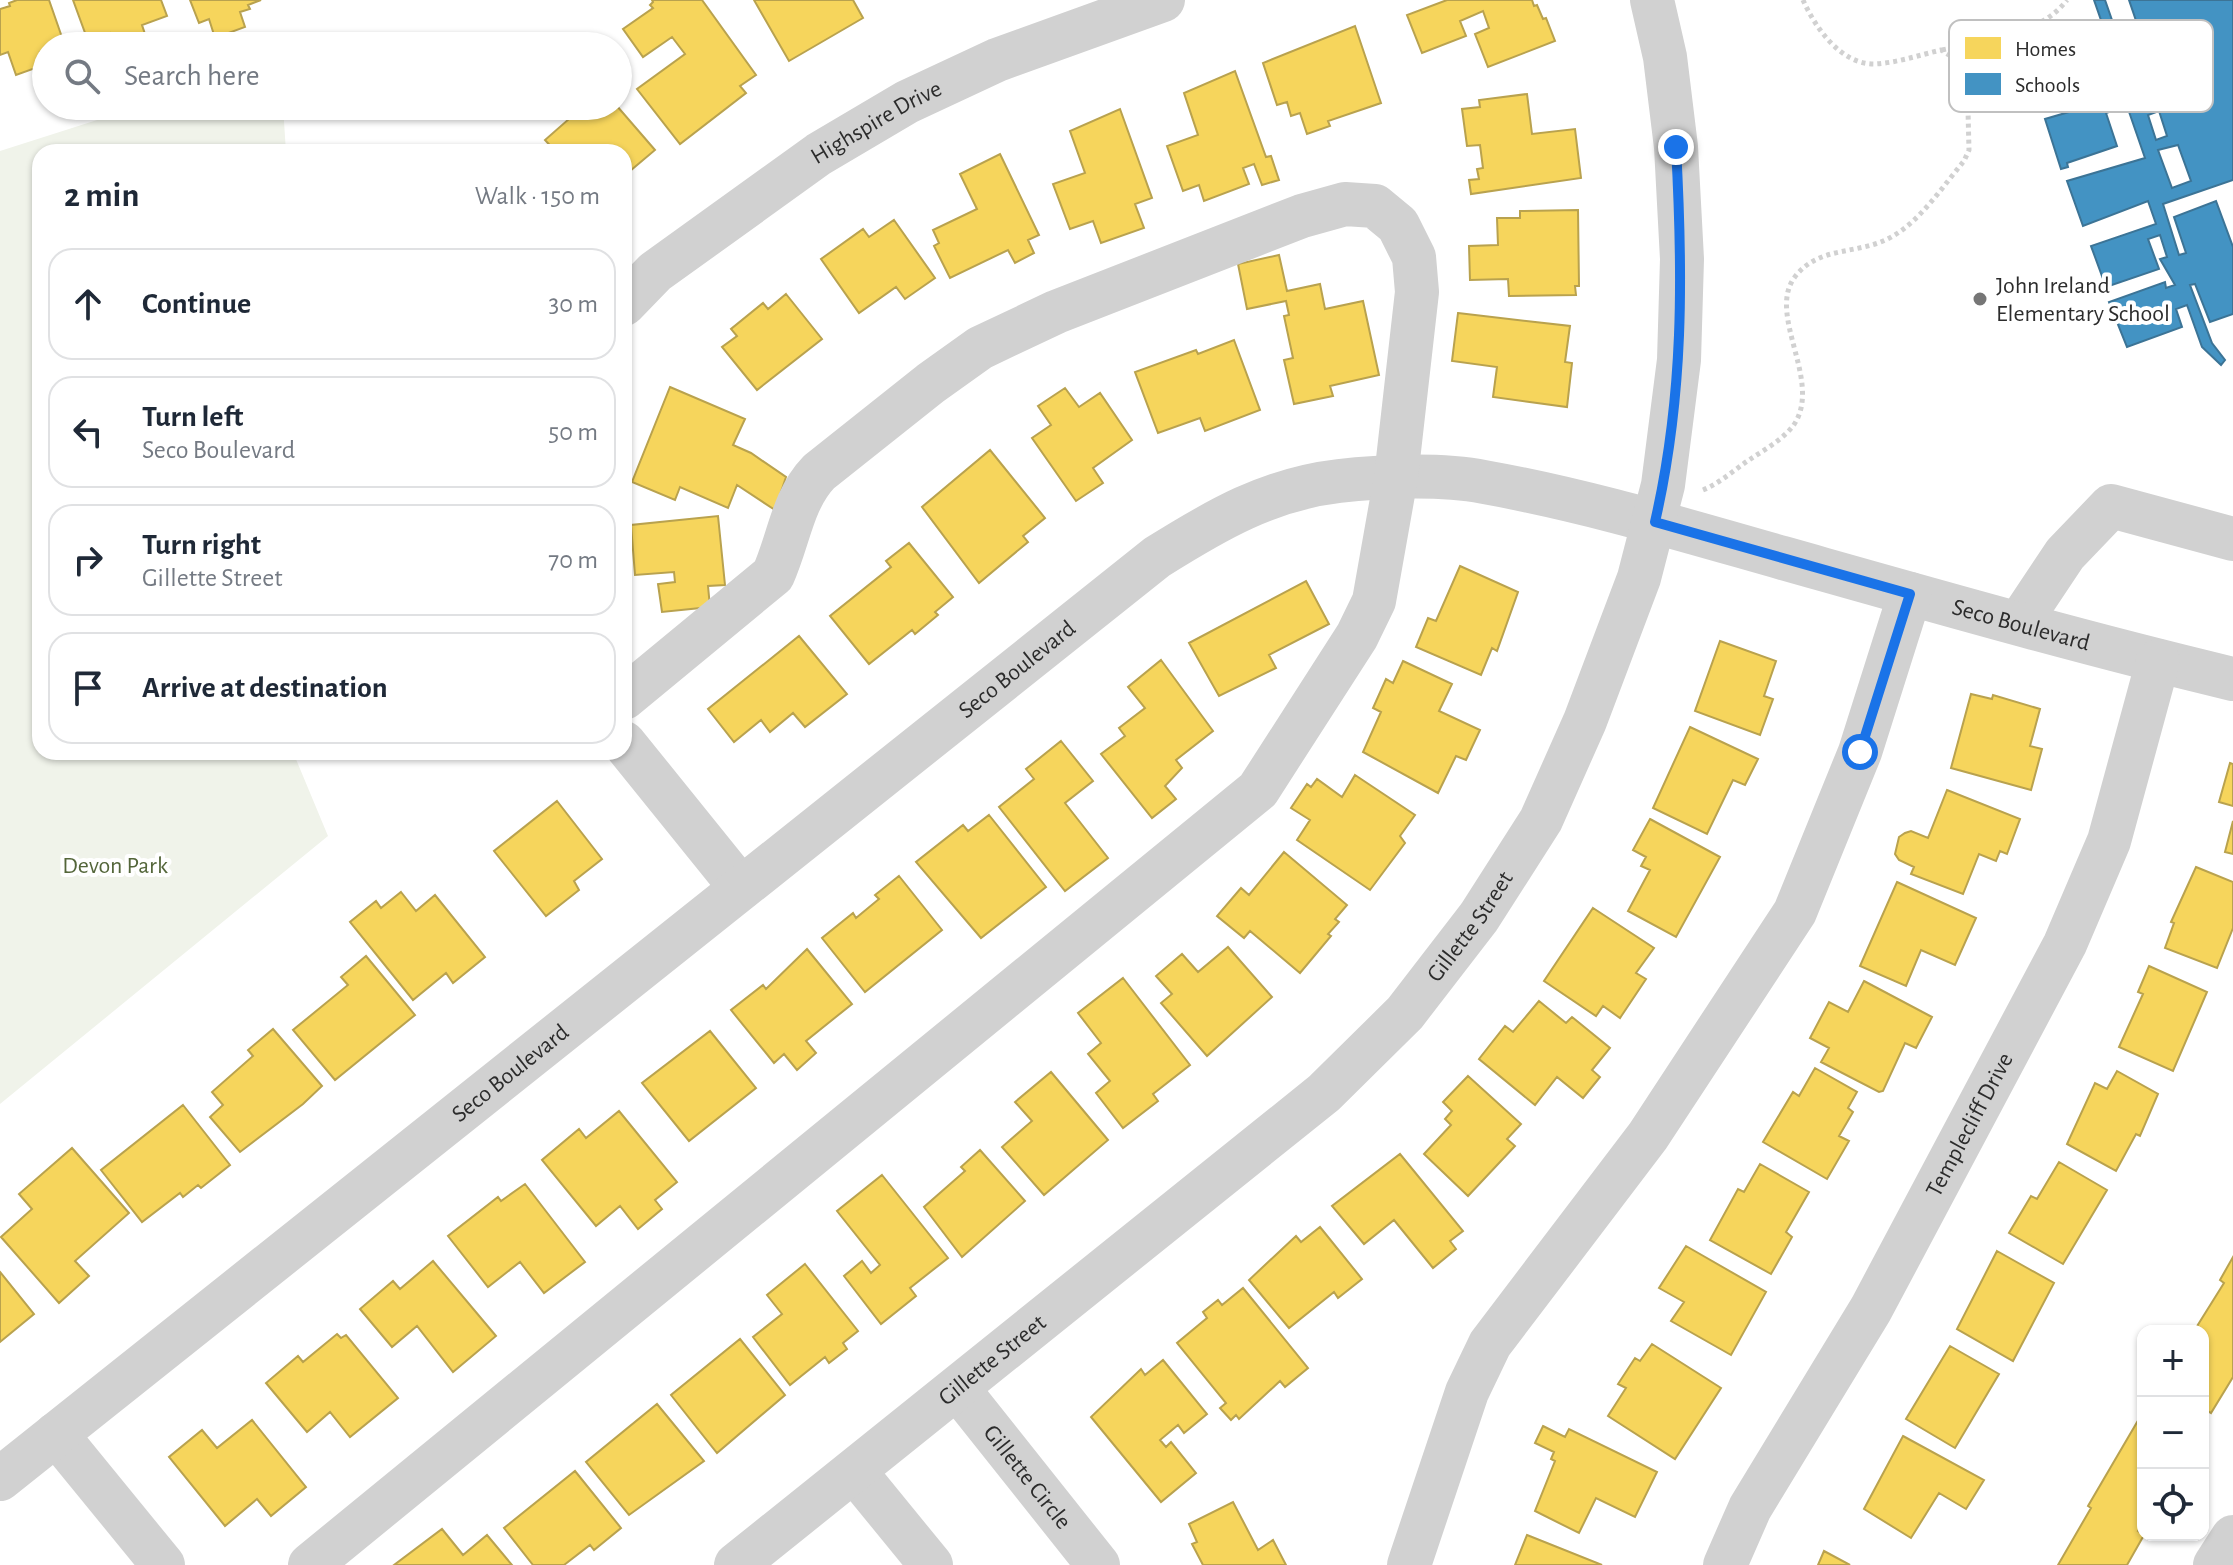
<!DOCTYPE html>
<html lang="en">
<head>
<meta charset="utf-8">
<style>
	:root { --surface:#fff; --page:#f6f6f7; --text:#1f2937; --muted:#747a83; --line:#e0e1e3 }
	body { margin:0; font-family:"Alegreya Sans",sans-serif; background:var(--page); color:var(--text) }
	.controls { position:absolute; right:24px; bottom:24px; display:grid; overflow:hidden; border-radius:16px; box-shadow:0 2px 6px #0004 }
	.controls button { width:72px; height:72px; display:grid; place-items:center; padding:0; border:0; border-bottom:2px solid var(--line); background:var(--surface); color:var(--text); font:40px sans-serif }
	.stop { position:absolute; width:24px; height:24px; margin:-18px; border:6px solid #1a73e8; border-radius:50%; background:#fff }
	.stop.end { background:#1a73e8; border-color:#fff; box-shadow:0 2px 8px #0008 }
	.list { margin:0; padding:0; list-style:none }
	h2 { display:flex; justify-content:space-between; align-items:center; height:104px; margin:0; padding:0 32px; font-size:34px }
	h2 small { font-size:26px; font-weight:400; color:var(--muted) }
	.list li { display:grid; grid-template-columns:52px 1fr auto; gap:24px; align-items:center; box-sizing:border-box; height:112px; margin:0 16px 16px; padding:0 16px; border:2px solid var(--line); border-radius:24px }
	.list b { display:block; font-size:30px; white-space:nowrap }
	.list p { margin:0; font-size:26px; white-space:nowrap; color:var(--muted) }
	.list em { font-size:26px; font-style:normal; color:var(--muted) }
	.icon { flex:none; width:44px; height:44px; fill:none; stroke:currentColor; stroke-width:2; stroke-linecap:round; stroke-linejoin:round }
	.map { position:relative; flex:none; width:2233px; height:1565px; overflow:hidden }
	.search { position:absolute; background:var(--surface); box-shadow:0 2px 6px #0004; left:32px; top:32px; width:600px; height:88px; display:flex; align-items:center; gap:20px; box-sizing:border-box; padding:0 28px; border-radius:44px; color:var(--muted); font-size:30px }
	.panel { position:absolute; background:var(--surface); box-shadow:0 2px 6px #0004; left:32px; top:144px; width:600px; height:616px; border-radius:24px }
	.map>svg:first-child { display:block }
</style>
</head>
<body>
<div class="map">
<svg width="2233" height="1565" viewBox="0 0 2233 1565">
	<rect width="100%" height="100%" fill="#fff"/>
	<path fill="#f0f3ea" d="M141 106H283L286 152H40V752H293L328 836 0 1104V151Z"/>
	<path fill="#f6d55c" stroke="#b9a24e" stroke-width="2" d="M17 0H49L64 43 62 46H46V51L40 52 44 65 16 75 8 52 0 55V9L10 6 9 3Z
		M73 0H161L167 16 142 25 149 46H115L110 33 88 41Z
		M190 0H261L248 5 250 9 240 12 245 27 215 38 209 19 199 23Z
		M652 0H702L756 75 740 86 746 93 680 144 637 89 685 54 672 37 643 57 623 29 653 8 650 5 653 2Z
		M754 0H853L863 18 789 61Z
		M1447 0H1532L1534 6 1537 5 1543 19 1546 18 1555 41 1488 67 1475 34 1489 28 1483 11 1460 21 1466 36 1422 53 1407 15Z
		M1355 26 1381 103 1328 121 1330 126 1307 134 1300 113 1291 116 1287 102 1277 105 1263 63Z
		M1235 71 1266 157 1271 156 1279 180 1262 185 1254 164 1243 168 1249 184 1204 201 1199 185 1183 191 1167 146 1198 135 1184 93Z
		M1527 94 1532 134 1575 129 1581 178 1471 194 1469 180 1479 179 1477 169 1483 168 1480 145 1467 146 1462 109 1480 107 1479 100Z
		M558 106H617L655 150 624 176V152H556L545 140 569 119Z
		M1120 109 1152 198 1135 204 1144 228 1101 243 1093 221 1070 229 1053 184 1085 173 1070 131Z
		M1000 154 1039 235 1028 240 1034 253 1015 263 1008 250 950 278 934 246 939 243 933 230 977 209 960 174Z
		M1578 210 1579 286H1575L1576 295 1509 296 1508 279 1470 280 1469 246 1498 245 1497 218H1520V211Z
		M894 220 935 278 905 299 896 287 859 313 821 259 863 229 869 237Z
		M1279 255 1287 291 1320 284 1325 309 1363 301 1379 375 1330 386 1333 396 1294 404 1284 360 1293 358 1284 316 1289 315 1286 301 1247 309 1238 264Z
		M786 294 822 339 757 390 722 347 737 336 731 329 763 303 768 309Z
		M1458 313 1570 326 1565 362 1572 363 1567 407 1493 397 1497 367 1452 361Z
		M1234 340 1260 410 1205 431 1200 418 1158 433 1135 372 1196 350 1198 354Z
		M670 387 745 419 733 445 751 453 786 477 775 510 737 485 728 508 680 487 675 500 632 482Z
		M1065 388 1079 407 1100 393 1132 440 1093 468 1103 483 1076 501 1032 438 1051 425 1038 406Z
		M990 450 1045 518 1023 536 1028 542 979 583 922 507Z
		M718 516 725 585 708 586 710 607 662 612 658 584 675 582 674 572 635 575 631 525Z
		M909 543 953 597 935 612 938 615 915 634 912 630 869 664 830 616 891 567 886 561Z
		M1460 566 1518 592 1497 651 1492 648 1481 675 1416 647 1428 618 1436 621Z
		M1306 581 1329 624 1269 655 1276 668 1219 696 1189 643Z
		M799 636 847 694 805 727 793 713 770 732 761 720 734 742 708 709Z
		M1720 641 1776 661 1764 696 1773 699 1760 735 1695 711Z
		M1161 660 1213 731 1176 760 1182 768 1165 786 1176 799 1152 818 1101 754 1125 736 1119 728 1145 708 1128 687Z
		M1403 661 1452 684 1439 711 1480 730 1466 760 1456 756 1438 793 1363 752 1381 712 1373 708 1386 679 1393 683Z
		M1971 694 1992 699 1993 695 2040 709 2030 746 2042 749 2031 790 1951 768Z
		M1690 727 1758 759 1745 785 1733 780 1707 834 1653 808Z
		M1061 741 1093 781 1065 803 1108 858 1065 891 999 807 1034 779 1026 769Z
		M2230 763 2233 764V806L2219 802Z
		M1355 775 1415 815 1400 836 1405 843 1370 890 1297 840 1310 820 1291 808 1307 784 1311 787 1317 779 1342 797Z
		M1947 790 2020 819 2007 854 2000 851 1996 861 1979 854 1963 894 1911 874 1914 867 1899 860 1895 854 1899 837 1905 833 1911 831 1928 838Z
		M557 801 602 859 574 881 579 890 546 916 494 851Z
		M989 815 1046 887 981 938 916 862 963 825 968 831Z
		M1650 819 1720 857 1676 937 1628 911 1650 870 1641 866 1646 857 1633 850Z
		M2233 821V854L2225 852Z
		M1284 852 1347 905 1335 919 1339 922 1328 934 1331 936 1300 973 1250 931 1244 938 1217 916 1241 888 1249 895Z
		M2196 867 2233 882V928L2217 968 2165 948 2174 923 2171 922Z
		M899 876 942 930 865 992 822 938 853 913 856 918 879 899 875 895Z
		M1897 882 1976 918 1955 965 1921 950 1906 986 1860 966Z
		M401 892 416 911 435 895 485 957 453 983 446 973 413 1000 350 922 376 901 381 908Z
		M1593 908 1654 948 1636 973 1646 979 1620 1018 1603 1006 1596 1016 1544 981Z
		M1228 947 1272 997 1207 1056 1161 1003 1172 994 1156 976 1182 954 1198 972Z
		M807 949 852 1004 806 1041 816 1053 797 1070 784 1054 774 1063 731 1010 763 985 766 989Z
		M366 956 415 1015 335 1080 293 1030 348 985 341 977Z
		M2149 966 2207 992 2173 1071 2119 1047 2143 994 2138 992Z
		M1123 978 1190 1065 1153 1094 1158 1101 1123 1128 1096 1093 1110 1081 1088 1054 1101 1043 1078 1013Z
		M1864 981 1932 1017 1916 1048 1905 1043 1883 1091 1879 1092 1821 1062 1829 1048 1810 1038 1829 1002 1848 1012Z
		M1539 1001 1566 1023 1572 1017 1610 1048 1592 1070 1600 1077 1583 1098 1557 1077 1535 1105 1479 1059 1505 1026 1513 1032Z
		M273 1029 322 1086 303 1104 240 1152 210 1117 223 1105 212 1092 253 1056 248 1050Z
		M710 1031 756 1088 689 1141 642 1083Z
		M1815 1068 1857 1092 1848 1108 1853 1112 1839 1136 1849 1141 1827 1179 1763 1142 1793 1092 1799 1096Z
		M2117 1071 2158 1094 2140 1136 2136 1134 2116 1171 2067 1144 2095 1083 2107 1089Z
		M1051 1072 1108 1140 1044 1195 1002 1147 1032 1121 1015 1102Z
		M1468 1076 1521 1124 1507 1139 1515 1146 1468 1196 1424 1154 1451 1125 1445 1119 1452 1111 1443 1102Z
		M183 1105 230 1165 201 1188 198 1185 183 1197 180 1193 142 1222 101 1170Z
		M619 1111 677 1182 655 1200 662 1209 638 1229 620 1206 596 1226 542 1160 579 1129 586 1138Z
		M72 1148 129 1213 75 1261 89 1276 59 1303 1 1237 32 1209 19 1194Z
		M980 1150 1025 1201 962 1257 924 1207 965 1171 961 1167Z
		M1400 1154 1463 1231 1450 1241 1456 1249 1433 1268 1394 1220 1364 1244 1332 1206Z
		M2059 1162 2107 1190 2063 1264 2009 1233 2031 1196 2037 1199Z
		M1760 1164 1809 1192 1786 1232 1792 1237 1771 1274 1710 1240 1738 1189 1744 1192Z
		M882 1175 948 1258 910 1288 916 1296 881 1324 844 1276 862 1261 871 1273 880 1265 837 1211Z
		M525 1184 585 1262 544 1293 520 1262 488 1287 448 1236 498 1197 501 1201Z
		M1320 1227 1362 1279 1338 1298 1334 1292 1289 1328 1249 1280 1296 1236 1301 1242Z
		M1686 1246 1766 1292 1731 1355 1671 1321 1684 1302 1659 1288Z
		M1997 1251 2054 1283 2013 1361 1957 1329Z
		M2233 1257V1377L2211 1413 2203 1408V1331H2194L2224 1283 2220 1280Z
		M433 1261 496 1336 453 1372 417 1326 392 1347 360 1309 393 1281 400 1289Z
		M805 1264 858 1331 843 1343 847 1349 829 1363 825 1357 790 1385 753 1337 782 1314 767 1295Z
		M0 1272 34 1314 0 1342Z
		M1243 1288 1308 1368 1285 1387 1280 1381 1239 1419 1236 1415 1231 1420 1220 1408 1226 1403 1177 1343 1207 1318 1203 1312 1218 1300 1222 1305Z
		M337 1334 341 1338 346 1335 398 1398 350 1437 330 1412 307 1432 266 1383 298 1356 303 1362Z
		M740 1339 785 1395 717 1453 671 1395Z
		M1652 1344 1721 1388 1675 1459 1608 1416 1626 1388 1618 1384 1635 1358 1640 1361Z
		M1950 1346 1999 1374 1955 1448 1906 1419Z
		M1163 1360 1207 1414 1184 1433 1178 1425 1160 1440 1166 1447 1171 1442 1196 1473 1161 1502 1091 1417 1141 1369 1145 1375Z
		M657 1404 704 1461 629 1515 586 1462Z
		M2143 1412V1523L2138 1531 2144 1535 2127 1565H2058L2091 1508 2088 1506Z
		M252 1420 306 1487 271 1516 257 1499 225 1526 169 1457 202 1430 217 1448Z
		M1543 1426 1565 1437 1569 1429 1657 1472 1635 1517 1596 1498 1579 1533 1535 1511 1555 1461 1551 1459 1554 1452 1535 1443Z
		M1903 1436 1984 1480 1966 1509 1939 1493 1911 1538 1864 1509Z
		M575 1471 621 1528 594 1550 590 1545 564 1565H533L504 1528Z
		M1233 1502 1258 1550 1273 1540 1286 1565H1203L1192 1544 1197 1542 1189 1524Z
		M442 1529 463 1555 487 1535 512 1565H394Z
		M1527 1535 1602 1565H1515Z
		M1824 1551 1850 1565H1818Z"/>
	<path fill="#4393c3" stroke="#3c7496" stroke-width="2" fill-rule="evenodd" d="M2094 0H2105L2127 63 2148 56 2129 0H2233V180L2163 204 2179 255 2186 253 2174 217 2216 201 2233 247V314L2210 322 2195 284 2190 285 2212 343 2225 360 2221 365 2202 347 2187 305 2176 309 2182 327 2127 347 2109 302 2165 282 2166 288 2175 285 2160 259 2167 257 2160 235 2148 239 2159 269 2106 287 2091 246 2156 224 2148 201 2083 226 2067 181 2145 158 2127 106 2106 113 2117 146 2067 163 2068 167 2061 169 2045 119 2127 95ZM2151 68 2154 76 2139 80 2146 103 2141 105 2131 74ZM2159 111 2167 136 2156 140 2148 115ZM2178 145 2191 181 2172 188 2158 150Z"/>
	<g fill="none" stroke-linecap="round" stroke-linejoin="round">
		<path stroke="#d1d1d1" stroke-width="5" stroke-dasharray="4 4" stroke-linecap="butt" d="M1803 0C1815 27 1840 64 1874 64 1896 63 1920 55 1941 50L1957 60 1967 71
			M1942 50 1984 41
			M1703 490C1720 483 1734 470 1749 460 1764 450 1782 440 1793 426 1824 383 1767 317 1794 278 1819 244 1860 256 1893 236 1921 220 1943 186 1964 161L1969 150 1967 71 1984 41C2015 33 2046 27 2067 0"/>
		<g stroke="#d1d1d1" stroke-width="44">
			<path id="s1" d="M624 304 655 272 819 154 907 102 997 60 1163 0"/>
			<path d="M2019 623 2065 554 2111 506 2233 539"/>
			<path d="M624 743 741 888"/>
			<path id="s2" d="M958 1389 1098 1565"/>
			<path d="M56 1434 163 1565"/>
			<path d="M855 1472 931 1565"/>
			<path id="s3" d="M0 1479 1157 557C1216 520 1269 489 1339 481 1381 476 1443 474 1484 482 1585 500 1684 530 1783 558 1932 600 2082 643 2233 679"/>
			<path d="M310 1565 1258 790 1357 636 1374 601 1396 477 1417 292 1414 257 1398 225 1375 206 1345 204 1302 216 1056 312 980 348 931 383 819 472C792 500 789 540 773 575L624 698"/>
			<path id="s4" d="M736 1565 1324 1093 1405 1013 1479 917 1541 820 1585 721 1639 578 1663 485 1679 360 1682 259 1676 147 1665 57 1652 0"/>
			<path d="M1409 1565 1467 1392 1490 1344 1648 1136 1795 912 1860 752 1910 594"/>
			<path id="s5" d="M1725 1565 1750 1508 1871 1309 2065 944 2109 841 2158 661"/>
			<path d="M2215 1565 2233 1537"/>
		</g>
	</g>
	<g fill="none" stroke-linecap="round" stroke-linejoin="round">
		<path stroke="#1a73e8" stroke-width="10" d="M1676 147C1683 275 1684 396 1655 522L1910 594 1860 752"/>
	</g>
	<circle fill="#767676" stroke="#fff" stroke-width="3" cx="1980" cy="299" r="8"/>
	<g text-anchor="middle" stroke-width="8" stroke-linejoin="round" paint-order="stroke">
		<g font-size="24" fill="#2c2c2c" stroke="#fff">
			<text dy="8" stroke="none"><textPath href="#s1" startOffset="312">Highspire Drive</textPath></text>
			<text dy="8" stroke="none"><textPath href="#s3" startOffset="2380">Seco Boulevard</textPath></text>
			<text dy="8" stroke="none"><textPath href="#s3" startOffset="1300">Seco Boulevard</textPath></text>
			<text dy="8" stroke="none"><textPath href="#s4" startOffset="976">Gillette Street</textPath></text>
			<text dy="8" stroke="none"><textPath href="#s3" startOffset="652">Seco Boulevard</textPath></text>
			<text dy="8" stroke="none"><textPath href="#s5" startOffset="504">Templecliff Drive</textPath></text>
			<text dy="8" stroke="none"><textPath href="#s4" startOffset="328">Gillette Street</textPath></text>
			<text dy="8" stroke="none"><textPath href="#s2" startOffset="112">Gillette Circle</textPath></text>
		</g>
		<g font-size="24" fill="#2c2c2c" stroke="#fff" text-anchor="start">
			<text x="1996" y="293">John Ireland<tspan x="1996" dy="28">Elementary School</tspan></text>
		</g>
		<g font-size="24" fill="#54663a" stroke="#fff">
			<text x="115" y="873">Devon Park</text>
		</g>
	</g>
	<rect x="1949" y="20" width="264" height="92" rx="12" fill="#fff" stroke="#c0c0c0" stroke-width="2"/>
	<rect x="1965" y="37" width="36" height="22" fill="#f6d55c"/>
	<rect x="1965" y="73" width="36" height="22" fill="#4393c3"/>
	<g font-size="22" fill="#2c2c2c">
		<text x="2015" y="56">Homes</text>
		<text x="2015" y="92">Schools</text>
	</g>
</svg>
<div class="controls">
<button>+</button>
<button>−</button>
<button><svg class="icon" aria-label="locate" viewBox="0 0 24 24"><circle cx="12" cy="12" r="6"/><path d="M12 2v4M12 18v4M2 12h4M18 12h4"/></svg></button>
</div>
<div class="stop" style="left:1860px;top:752px"></div>
<div class="stop end" style="left:1676px;top:147px"></div>
<div class="search"><svg class="icon" aria-label="search" viewBox="0 0 24 24"><circle cx="10" cy="10" r="6"/><path d="M15 15l6 6"/></svg>Search here</div>
<section class="panel">
<h2>2 min<small>Walk · 150 m</small></h2>
<ul class="list">
<li><svg class="icon" aria-label="ahead" viewBox="0 0 24 24"><path d="M12 20V5M6 11l6-6 6 6"/></svg><div><b>Continue</b></div><em>30 m</em></li>
<li><svg class="icon" aria-label="left" viewBox="0 0 24 24"><path d="M17 20v-9H6M10 6l-5 5 5 5"/></svg><div><b>Turn left</b><p>Seco Boulevard</p></div><em>50 m</em></li>
<li><svg class="icon" aria-label="right" viewBox="0 0 24 24"><path d="M7 20v-9h11M14 6l5 5-5 5"/></svg><div><b>Turn right</b><p>Gillette Street</p></div><em>70 m</em></li>
<li><svg class="icon" aria-label="arrive" viewBox="0 0 24 24"><path d="M6 21V4h12l-3 4 3 4H6"/></svg><div><b>Arrive at destination</b></div></li>
</ul>
</section>
</div>
</body>
</html>
